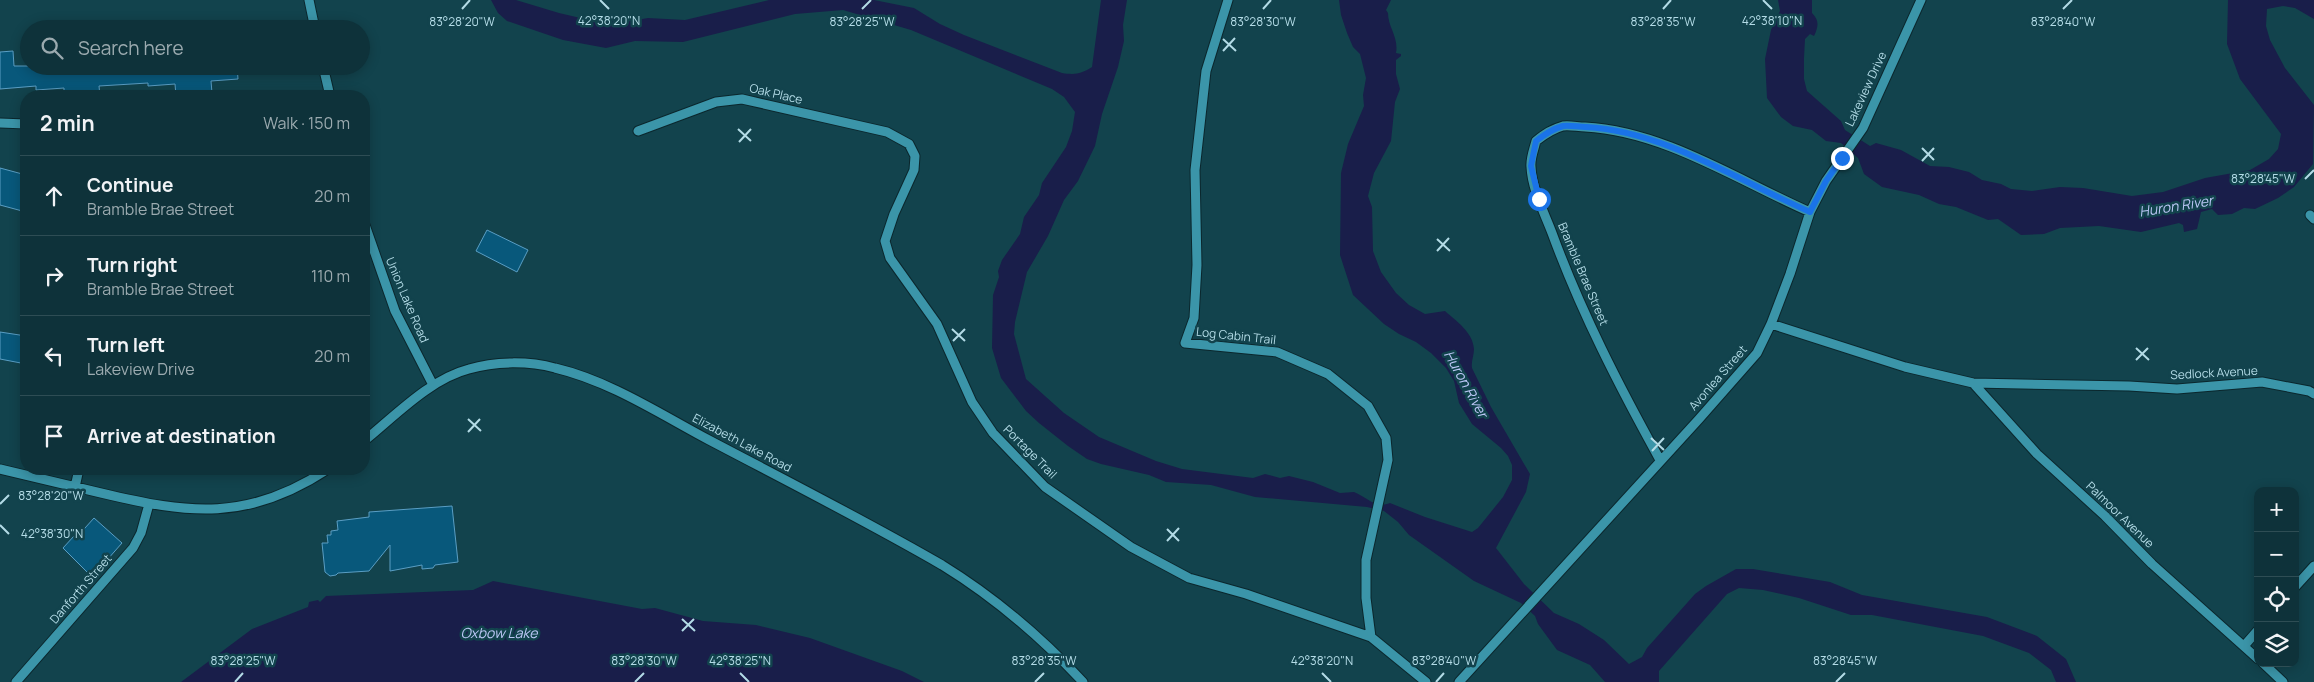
<!DOCTYPE html>
<html lang="en">
<head>
<meta charset="utf-8">
<style>
	:root { --surface:#0e323a; --page:#173a42; --text:#f1f3f6; --muted:#9baaaf; --line:#2e4d54 }
	body { margin:0; font-family:Manrope,sans-serif; background:var(--page); color:var(--text) }
	.controls { position:absolute; right:15px; bottom:15px; display:grid; overflow:hidden; border-radius:10px; box-shadow:0 2px 12px #0003 }
	.controls button { width:45px; height:45px; display:grid; place-items:center; padding:0; border:0; border-bottom:1px solid var(--line); background:var(--surface); color:var(--text); font:25px sans-serif }
	.stop { position:absolute; width:15px; height:15px; margin:-11px; border:4px solid #1a73e8; border-radius:50%; background:#fff }
	.stop.end { background:#1a73e8; border-color:#fff; box-shadow:0 1px 5px #0008 }
	.list { margin:0; padding:0; list-style:none }
	h2 { display:flex; justify-content:space-between; align-items:center; height:65px; margin:0; padding:0 20px; font-size:21px }
	h2 small { font-size:16px; font-weight:400; color:var(--muted) }
	.list li { display:grid; grid-template-columns:32px 1fr auto; gap:15px; align-items:center; box-sizing:border-box; height:80px; padding:0 20px; border-top:1px solid var(--line) }
	.list b { display:block; font-size:19px; white-space:nowrap }
	.list p { margin:0; font-size:16px; white-space:nowrap; color:var(--muted) }
	.list em { font-size:16px; font-style:normal; color:var(--muted) }
	.icon { flex:none; width:28px; height:28px; fill:none; stroke:currentColor; stroke-width:2; stroke-linecap:round; stroke-linejoin:round }
	.map { position:relative; flex:none; width:2314px; height:682px; overflow:hidden }
	.search { position:absolute; background:var(--surface); box-shadow:0 2px 12px #0003; left:20px; top:20px; width:350px; height:55px; display:flex; align-items:center; gap:12px; box-sizing:border-box; padding:0 18px; border-radius:28px; color:var(--muted); font-size:19px }
	.panel { position:absolute; background:var(--surface); box-shadow:0 2px 12px #0003; left:20px; top:90px; width:350px; height:385px; border-radius:20px }
	.map>svg:first-child { display:block }
</style>
</head>
<body>
<div class="map">
<svg width="2314" height="682" viewBox="0 0 2314 682">
	<rect width="100%" height="100%" fill="#12434d"/>
	<path fill="#191e4a" d="M491 0H516L559 13 589 20 625 22 648 18 685 20 769 0H874L914 8 940 24 964 35 1062 73C1075 75 1081 74 1092 67L1101 0H1127L1123 25 1124 41 1118 67 1102 114 1095 146 1078 181 1064 200 1048 236 1027 272 1015 322 1014 334 1026 379 1064 413 1099 437 1156 461 1182 469 1253 478 1265 474 1280 478 1289 476 1313 482 1340 493 1354 492C1367 497 1375 509 1390 503L1425 517 1472 532 1478 528 1503 497 1512 480V465L1508 456 1501 448 1472 424 1459 403 1454 381 1446 368 1431 353 1416 342 1399 334 1384 324 1353 295 1340 255 1341 173 1348 144 1364 106 1363 95 1366 78 1360 54 1353 47 1347 33 1341 15 1339 0H1391L1386 10 1388 13C1388 27 1399 38 1396 53L1401 54V56L1396 60V74L1400 89 1395 102 1391 141 1374 173 1368 196 1372 207 1373 251 1381 272 1396 293 1409 305 1425 314 1445 311C1456 321 1473 332 1474 349 1474 356 1471 361 1472 368L1491 407 1530 474 1526 492 1496 548 1524 584 1554 613 1579 624 1604 640 1629 664 1642 657 1647 648 1695 594 1706 586 1736 569H1753L1830 582 1862 595 1987 617 2037 636 2066 659 2076 682H2056L2051 670 2029 653 1983 636 1872 615H1851L1799 598 1763 590 1739 588 1727 594 1659 671V682H1605L1590 665 1557 650 1538 624 1535 616 1521 603 1474 581 1409 535 1398 522 1384 511 1367 507 1255 497 1211 485 1166 482 1149 475 1101 464 1087 459 1068 446 1039 423 1026 411 1001 378 992 348 993 295 999 277 998 271 1002 260 1020 234 1024 217 1039 195 1042 183 1066 147 1072 131 1075 112 1064 97 1052 89 911 30 843 10 795 14 683 42 635 41 606 48 563 40 507 21 498 13Z
		M1778 0H1812V13C1820 21 1818 27 1814 36L1810 34 1805 39 1804 58V79L1807 91 1841 121 1845 130 1870 146 1876 143 1901 150 1930 166 1949 167 1969 172 1982 180 2001 184 2011 189 2032 191 2060 187 2083 188 2132 196 2163 192 2205 178 2250 170 2269 159 2278 149 2281 134 2240 79 2227 44 2228 0H2314V19L2295 8 2283 6 2267 9 2266 26 2270 40 2285 68 2314 105 2313 164 2294 187 2278 198 2255 209 2244 208 2232 214 2218 215 2212 209 2201 212 2197 229 2184 232 2183 225 2179 223 2141 232 2099 226 2060 228 2044 234 2021 235 1998 219 1988 220 1956 207 1939 204 1919 195 1882 187 1864 174 1858 158 1841 143 1826 141 1812 130 1793 126 1781 117 1767 98 1765 59 1771 30 1780 11Z
		M493 581 642 609 655 608 703 621 756 625 810 638 902 671 924 682H181L252 629 308 607 309 602 318 600 320 602 326 596 473 590Z"/>
	<path fill="#08587b" stroke="#5a9ec4" d="M13 51 14 66H237L238 79 211 81 212 93 176 96 175 84 148 86V83L99 86 100 96H64V88L36 90V86L0 89V52Z
		M0 168 26 175V212L0 205Z
		M487 230 528 250 517 272 476 251Z
		M0 332 26 336V364L0 359Z
		M452 506 458 562 435 565 433 568 422 569V565L390 571V545L369 571 338 573 336 575 330 576 325 572 322 543H328L327 535H331V531L338 530 337 521 369 517V512Z
		M94 518 122 543 92 577 63 548 74 536 76 538Z"/>
	<g fill="none" stroke-linecap="round" stroke-linejoin="round">
		<defs>
			<path id="minor" d="M309 0 315 29
				M1228 0 1206 71 1195 170 1197 265 1194 318 1185 343 1277 352 1328 374 1368 406 1386 438 1388 460 1366 560V598L1371 637 1426 682
				M323 66 330 96
				M0 123 26 124
				M638 131 716 102 742 99 887 132 909 144 915 156 914 170 894 214 885 241 890 258 937 324 972 402 993 433 1045 487 1131 547 1189 578 1246 594 1371 637
				M2310 215 2314 219
				M364 222 395 311 433 385
				M1771 324 1905 367 1973 383 2129 386 2177 389 2262 382 2309 391 2314 394
				M1973 383 2037 454 2105 516 2152 564 2258 659
				M364 441C395 416 430 379 469 369 496 361 529 361 555 368 610 381 660 414 709 440 787 481 866 521 942 565 994 597 1041 637 1083 682
				M1660 460C1619 386 1581 312 1552 233 1544 212 1532 189 1531 167 1530 159 1534 149 1536 141 1545 134 1552 129 1563 126 1570 125 1578 127 1585 127 1664 131 1739 181 1810 212
				M0 469C33 477 67 485 101 493 189 514 248 522 328 469
				M75 487 79 469
				M2295 587 2314 566
				M2244 646 2258 630
				M2263 663 2283 682
				M16 682 133 548 141 533 149 504
				M1459 682 1699 419 1757 353 1771 324 1790 274 1810 212 1826 181 1863 128 1921 0"/>
		</defs>
		<use href="#minor" stroke="#0b272d" stroke-width="11"/>
		<use href="#minor" stroke="#3b95a9" stroke-width="9"/>
	</g>
	<g fill="none" stroke-linecap="round" stroke-linejoin="round">
		<path stroke="#1a73e8" stroke-width="6" d="M1539 199 1531 166 1536 141C1545 134 1552 129 1563 126 1570 125 1578 127 1586 127 1664 131 1739 181 1810 212L1826 181 1842 158"/>
	</g>
	<path fill="none" stroke="#b3dbe6" stroke-width="2" d="M600 0 609 9M1763 0 1772 9M462 9 470 0M862 9 871 0M1263 9 1271 0M1663 9 1671 0M2063 9 2072 0M1223 39 1236 51M1223 51 1235 38M738 129 751 141M739 142 751 129M1922 148 1934 160M1922 161 1934 148M2305 179 2314 170M1437 239 1450 251M1437 251 1449 238M952 329 965 341M953 341 965 329M2136 348 2149 360M2136 360 2148 348M468 419 481 431M468 432 480 419M1651 438 1664 450M1652 451 1664 438M0 504 9 495M0 525 9 534M1167 529 1179 541M1167 541 1179 528M682 619 695 631M682 631 694 619M740 673 749 682M1322 673 1331 682M235 682 243 673M635 682 644 673M1035 682 1044 673M1436 682 1444 673M1836 682 1845 673"/>
	<g text-anchor="middle" stroke-width="5" stroke-linejoin="round" paint-order="stroke">
		<g font-size="12" fill="#b3dbe6" stroke="#12434d">
			<text transform="translate(1866 89) rotate(-65)" y="4">Lakeview Drive</text>
			<text transform="translate(776 94) rotate(13)" y="4">Oak Place</text>
			<text transform="translate(1583 274) rotate(67)" y="4">Bramble Brae Street</text>
			<text transform="translate(407 300) rotate(67)" y="4">Union Lake Road</text>
			<text transform="translate(1236 336) rotate(6)" y="4">Log Cabin Trail</text>
			<text transform="translate(2214 373) rotate(-3)" y="4">Sedlock Avenue</text>
			<text transform="translate(1718 378) rotate(-49)" y="4">Avonlea Street</text>
			<text transform="translate(742 443) rotate(28)" y="4">Elizabeth Lake Road</text>
			<text transform="translate(1030 452) rotate(45)" y="4">Portage Trail</text>
			<text transform="translate(2120 515) rotate(44)" y="4">Palmoor Avenue</text>
			<text transform="translate(81 589) rotate(-49)" y="4">Danforth Street</text>
		</g>
		<g font-size="14" font-style="italic" fill="#bbc6f5" stroke="#12434d">
			<text transform="translate(2176 206) rotate(-9)" y="5">Huron River</text>
			<text transform="translate(1466 384) rotate(61)" y="5">Huron River</text>
			<text x="499" y="638">Oxbow Lake</text>
		</g>
	</g>
	<g font-size="12" text-anchor="middle" fill="#b3dbe6" stroke="#12434d" stroke-width="5" stroke-linejoin="round" paint-order="stroke">
		<text x="609" y="25">42°38'20"N</text>
		<text x="1772" y="25">42°38'10"N</text>
		<text x="462" y="26">83°28'20"W</text>
		<text x="862" y="26">83°28'25"W</text>
		<text x="1263" y="26">83°28'30"W</text>
		<text x="1663" y="26">83°28'35"W</text>
		<text x="2063" y="26">83°28'40"W</text>
		<text x="2263" y="183">83°28'45"W</text>
		<text x="51" y="500">83°28'20"W</text>
		<text x="52" y="538">42°38'30"N</text>
		<text x="243" y="665">83°28'25"W</text>
		<text x="644" y="665">83°28'30"W</text>
		<text x="1044" y="665">83°28'35"W</text>
		<text x="1444" y="665">83°28'40"W</text>
		<text x="1845" y="665">83°28'45"W</text>
		<text x="740" y="665">42°38'25"N</text>
		<text x="1322" y="665">42°38'20"N</text>
	</g>
</svg>
<div class="controls">
<button>+</button>
<button>−</button>
<button><svg class="icon" aria-label="locate" viewBox="0 0 24 24"><circle cx="12" cy="12" r="6"/><path d="M12 2v4M12 18v4M2 12h4M18 12h4"/></svg></button>
<button><svg class="icon" aria-label="layers" viewBox="0 0 24 24"><path d="M12 4l9 5-9 5-9-5zM3 14l9 5 9-5"/></svg></button>
</div>
<div class="stop" style="left:1539px;top:199px"></div>
<div class="stop end" style="left:1842px;top:158px"></div>
<div class="search"><svg class="icon" aria-label="search" viewBox="0 0 24 24"><circle cx="10" cy="10" r="6"/><path d="M15 15l6 6"/></svg>Search here</div>
<section class="panel">
<h2>2 min<small>Walk · 150 m</small></h2>
<ul class="list">
<li><svg class="icon" aria-label="ahead" viewBox="0 0 24 24"><path d="M12 20V5M6 11l6-6 6 6"/></svg><div><b>Continue</b><p>Bramble Brae Street</p></div><em>20 m</em></li>
<li><svg class="icon" aria-label="right" viewBox="0 0 24 24"><path d="M7 20v-9h11M14 6l5 5-5 5"/></svg><div><b>Turn right</b><p>Bramble Brae Street</p></div><em>110 m</em></li>
<li><svg class="icon" aria-label="left" viewBox="0 0 24 24"><path d="M17 20v-9H6M10 6l-5 5 5 5"/></svg><div><b>Turn left</b><p>Lakeview Drive</p></div><em>20 m</em></li>
<li><svg class="icon" aria-label="arrive" viewBox="0 0 24 24"><path d="M6 21V4h12l-3 4 3 4H6"/></svg><div><b>Arrive at destination</b></div></li>
</ul>
</section>
</div>
</body>
</html>
